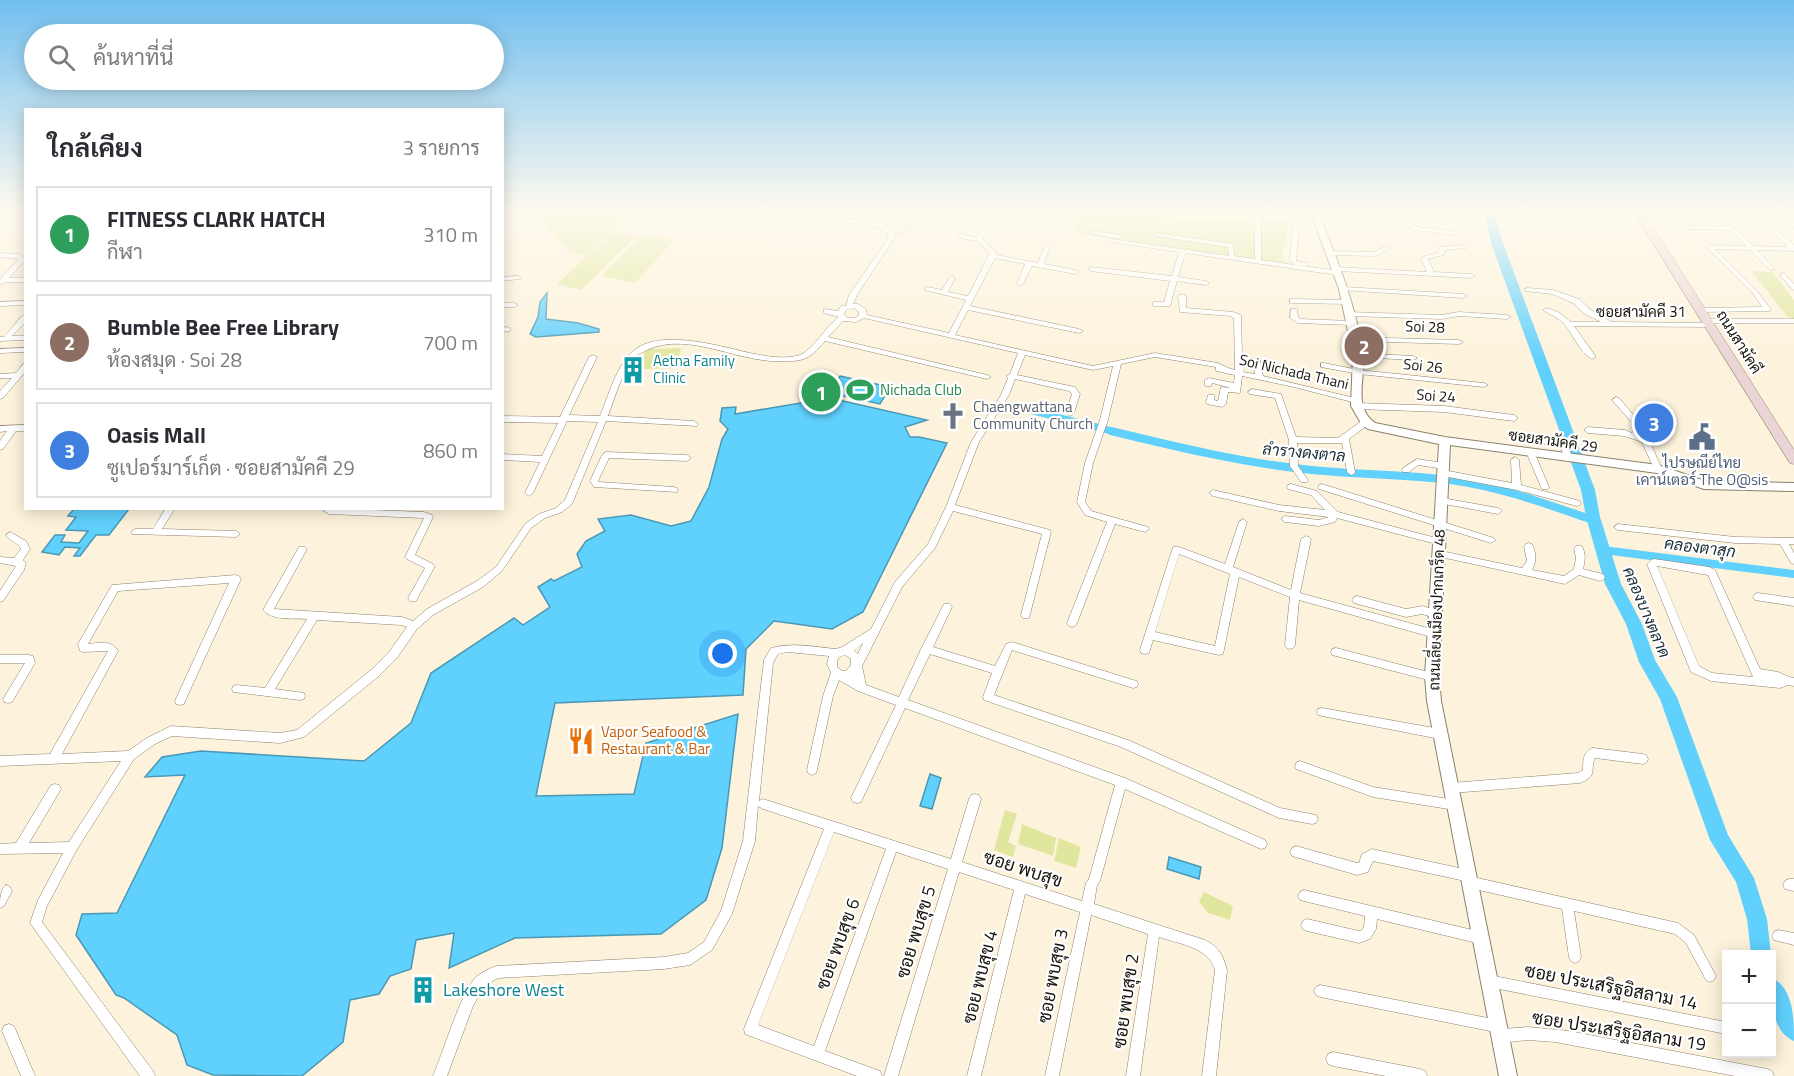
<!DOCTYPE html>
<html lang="th">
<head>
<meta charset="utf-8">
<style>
	:root { --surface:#fff; --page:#f7f7f7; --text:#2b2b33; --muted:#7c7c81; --line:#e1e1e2; --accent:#2563eb }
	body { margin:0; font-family:"Titillium Web",Sarabun,sans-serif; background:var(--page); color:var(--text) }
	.controls { position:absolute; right:18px; bottom:18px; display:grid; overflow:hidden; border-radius:0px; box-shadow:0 3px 15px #0003 }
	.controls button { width:54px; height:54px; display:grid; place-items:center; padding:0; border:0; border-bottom:2px solid var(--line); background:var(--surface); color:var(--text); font:30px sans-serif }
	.you { position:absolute; left:723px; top:654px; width:21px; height:21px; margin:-15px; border:4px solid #fff; border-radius:50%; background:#1a73e8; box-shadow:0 0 0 9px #1a73e833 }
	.badge { display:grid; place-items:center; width:39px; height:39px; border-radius:50%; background:var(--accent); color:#fff; font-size:20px; font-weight:700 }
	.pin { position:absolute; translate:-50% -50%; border:3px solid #fff; box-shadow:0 2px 6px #0006 }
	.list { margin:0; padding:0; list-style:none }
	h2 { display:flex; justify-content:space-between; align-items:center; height:78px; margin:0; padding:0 24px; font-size:26px }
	h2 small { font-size:20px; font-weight:400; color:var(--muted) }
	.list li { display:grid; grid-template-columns:39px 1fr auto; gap:18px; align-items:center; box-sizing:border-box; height:96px; margin:0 12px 12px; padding:0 12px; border:2px solid var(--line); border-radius:0px }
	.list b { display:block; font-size:22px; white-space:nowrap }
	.list p { margin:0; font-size:20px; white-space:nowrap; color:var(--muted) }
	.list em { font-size:20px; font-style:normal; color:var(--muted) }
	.icon { flex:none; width:33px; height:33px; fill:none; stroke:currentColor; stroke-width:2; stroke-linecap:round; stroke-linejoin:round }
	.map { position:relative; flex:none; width:1794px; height:1076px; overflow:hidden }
	.search { position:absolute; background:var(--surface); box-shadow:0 3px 15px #0003; left:24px; top:24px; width:480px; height:66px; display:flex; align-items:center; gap:15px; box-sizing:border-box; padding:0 21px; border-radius:33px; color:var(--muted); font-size:22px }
	.panel { position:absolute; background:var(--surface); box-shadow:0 3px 15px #0003; left:24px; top:108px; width:480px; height:402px; border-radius:0px }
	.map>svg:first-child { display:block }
</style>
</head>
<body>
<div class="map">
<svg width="1794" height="1076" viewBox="0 0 1794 1076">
	<rect width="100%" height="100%" fill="#fdf3dc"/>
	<path fill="#e1e69f" d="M551 211H630L585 256 569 251 540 219Z
		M1075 214 1219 219 1256 217 1290 221 1282 253 1286 264 1075 233Z
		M613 231 636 236 581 290 557 284Z
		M642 234 674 240 635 283 602 276Z
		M1751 271 1773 272 1794 300V319L1787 316Z
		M681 348 677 368 641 369 645 349Z
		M1005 810 1017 814 1008 842 1016 846 1013 857 994 850Z
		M1022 824 1056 838 1053 856 1018 844Z
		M1059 838 1081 847 1076 868 1054 861Z
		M1204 892 1233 906 1230 920 1208 913 1199 902Z"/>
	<path fill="#60d0fd" stroke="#4a98b5" stroke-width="1.5" d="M547 293 546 319 578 323 599 329V332L536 337 530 334 538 317 540 302Z
		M840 376 890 387 880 404 830 393Z
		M830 398 927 420 905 427 910 437H919L947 443 863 612 832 629 774 621 746 649 743 695 555 703 536 796 634 794 646 743 738 714 722 848 706 900 661 934 515 938 449 968 454 933 416 940 411 969 390 976 379 994 350 1000 343 1042 302 1076 213 1075 187 1065 177 1035 124 998 116 995 76 935 82 914 117 913 185 775 145 777 162 757 201 751 364 761 411 723 431 673 514 618 523 625 550 607 538 587 551 579 554 581 582 567 577 554 586 541 605 531 598 519 631 515 671 526 691 521 709 487 722 439 728 429 720 421 722 408 736 407 735 414Z
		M74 509V508L129 509 109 535H96L80 556H74L80 548 65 547 59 555 42 552 55 535H65L61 542 79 543 88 531 66 530 76 517 68 516Z
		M930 774 941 778 932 809 920 806Z
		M1169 857 1201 867 1199 879 1167 869Z"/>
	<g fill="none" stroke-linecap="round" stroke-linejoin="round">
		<path stroke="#60d0fd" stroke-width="7" d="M1013 406 1116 432"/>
		<path stroke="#60d0fd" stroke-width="8" d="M1111 431C1177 447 1243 463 1312 470 1360 475 1409 474 1457 481 1504 488 1549 505 1593 520
			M1603 550 1794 574"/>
		<path fill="#60d0fd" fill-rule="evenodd" d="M1481 211H1491L1496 219 1503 243 1595 490 1600 517 1621 584 1642 624 1655 660 1677 697 1728 835 1754 878 1767 919 1771 954H1751L1747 919 1736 882 1710 840 1660 699 1639 662 1626 624 1605 584 1586 517 1581 490 1491 243 1486 219Z
			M1772 978C1794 988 1794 1020 1794 1041 1772 1032 1770 999 1772 978Z"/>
		<defs>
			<path id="minor" d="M817 211C826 211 831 216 840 218 858 222 878 217 892 231L928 222 931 224 894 234V239L857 295 853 304H858L866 309 867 315 949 333 966 300 925 290 924 289 927 287 942 290 950 277 952 276 955 278 948 292 968 296 990 253 977 241 960 238 957 236 960 234 977 237 992 211H998L1035 221 1032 223 996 215 982 239 996 252V255L1038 263 1044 247 1047 245 1050 247 1044 264 1075 270 1078 272 1075 274 1032 266 1023 284 1020 286 1017 284 1025 264 995 258 970 306 1079 329 1083 331 1079 333 968 310 955 335 1093 366 1155 353 1218 363 1228 368 1235 370 1234 318 1231 316 1180 312 1178 296 1182 294 1186 296V308L1233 312 1241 315 1242 356 1260 360 1263 376 1359 399 1360 401 1357 403 1444 406 1514 415 1518 418 1514 421 1444 412 1356 409 1352 406 1356 403 1294 387 1242 376 1240 393 1228 392 1226 404 1222 407 1207 404 1206 402 1208 395H1214V400L1218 401 1221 387 1231 388 1212 383 1211 386H1205V380L1209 378 1234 383 1235 375 1216 371V367L1155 357 1121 364 1108 420 1093 463 1085 502 1091 511 1148 527 1149 529 1145 532 1115 524 1077 623 1075 626 1072 627 1069 626 1067 623 1107 522 1085 515 1077 502 1085 463 1100 420 1113 366 1093 370 1025 355 1017 375 1075 387 1080 394 1074 413 1070 416 1066 413 1072 394 1069 391 1015 379 1009 395 979 442 955 505 1050 530 1051 532 1029 618H1023L1021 615 1042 534 953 511 935 548 902 587 862 666 866 685 899 697 921 649 944 604H950L952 607 933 647 995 666 1006 644 1012 642 1133 680 1137 681 1138 684 1137 687 1133 688 1012 650 994 695 1128 740 1280 808 1316 815 1318 819 1316 823 1312 824 1279 818 1121 747 984 700 983 697 992 673 930 654 908 700 1125 778 1265 840 1267 844 1265 848 1261 849 1125 789 1100 881 1097 885 1094 904 1205 940C1219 947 1223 955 1227 970L1216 1076H1202L1215 970C1209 947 1179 944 1159 937L1140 1076H1126L1148 934 1091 915 1059 1076H1045L1080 912 1025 894 981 1076H967L1014 890 959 872 898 1076H884L948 869 896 852 825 1051 880 1071 882 1076H857L745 1034 744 1029 824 829 763 809 758 806 755 841 732 914 712 950 690 965 664 969 498 978 484 986 473 1006 447 1076H433C442 1055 462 990 476 977 482 972 490 968 497 966L664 957 688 953 704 942 721 911 743 841 764 660 771 648C793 642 815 647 836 649L842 647 871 629 895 582 928 544 946 507 971 442 1001 395 1008 378 1006 376 1010 374 1018 353 864 318 856 322 843 321 828 337 987 375 991 377 987 379 825 341C820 347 815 353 808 357 801 361 794 361 786 361 741 365 690 330 647 350 645 351 639 354 638 354 623 368 615 397 608 416L694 421 698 424 697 426 606 421 572 504 562 512 545 518 531 528 502 571 483 587 433 615 417 629 397 658 379 676 304 737 280 743 172 736 155 744 134 759 76 851 47 906 42 922 153 1071 155 1076H140L30 923 38 900 63 853 0 854V844L16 843 51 785 55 784 59 785 61 789 29 843 69 842 121 761 0 766V756L50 754 108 651 83 652 80 651 78 644 112 585 236 575 239 576 241 579 185 701 184 704 180 705 176 704 175 701 229 583 118 591 88 644C100 643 111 639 118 651L62 754 128 751 147 738 171 726 280 733 297 730 371 670 389 652 407 627 401 625 317 620 275 689 304 693 305 696 304 699 300 700 233 692 232 689 233 686 237 685 265 688 307 619C294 618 272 621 263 610L299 547H305L307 549 274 609 402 617 413 621 427 609 477 581 496 567 525 524 539 514 556 508 565 500 598 422 567 421 533 493 529 496 525 493 540 462 502 460V454L542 456 558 423 502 422V416L560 417 589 357 593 355 597 357 569 415 600 416C608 397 617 364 633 351 660 328 719 346 750 353 765 356 785 360 800 355 814 349 825 327 839 317L824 313V309L838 311 841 306H846L849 295 888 239V234C868 216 838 230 817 211ZM854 308 859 312V315L855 318H848L844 314 846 310ZM1243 361 1253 364 1255 374 1243 372ZM863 643 858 654 854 650ZM788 652 829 656 827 664 831 673 823 696 807 770 808 773 812 775 816 773 817 770 833 696 839 680 858 691 896 705 851 798 853 802 857 803 861 802 905 708 1115 785 1089 879 1086 883 1082 901 962 862 981 799 979 795 975 794 971 795 969 799 951 859 763 799 759 801 773 663 778 654ZM845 655 851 659V665L846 671H842L837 667V661L839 657ZM834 832 886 849 814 1046 758 1025Z
				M1258 211 1261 213V260L1295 265 1290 261 1293 227 1296 225 1299 227 1296 261 1308 263 1309 264 1306 266 1296 265 1334 270 1333 269 1336 267 1427 272 1421 258 1422 257 1438 253 1439 247 1464 245 1466 246V248L1445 250 1444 255 1428 259 1434 272 1472 274 1475 276 1472 278 1338 271 1340 273 1337 275 1185 253 1178 277 1206 281 1209 283 1206 285 1177 281 1170 306H1153V302H1164L1170 281 1091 271 1088 269 1091 267 1172 276 1179 252 1110 242 1109 241 1112 239 1229 256 1228 247 1155 236 1154 235 1157 233 1233 244 1234 256 1255 259V213Z
				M1363 211H1369L1374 225 1373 226 1368 225Z
				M1374 211H1393L1417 227 1455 231 1458 233 1455 235 1413 230 1388 214 1377 213Z
				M1443 211H1451L1446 213Z
				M1718 211H1736C1732 214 1722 214 1718 211Z
				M1769 211H1775L1786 221 1794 223V227L1782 224Z
				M1785 211H1791L1794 213V219Z
				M1686 226H1732L1734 227 1753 246 1788 247 1773 231 1776 229 1794 245V251L1757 250 1774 268V270H1770L1750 250 1715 249 1756 290 1771 309 1770 311 1699 312V308H1702L1762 307 1752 292 1706 247 1709 245 1746 246 1730 230 1684 229 1683 228Z
				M1094 231 1120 235 1123 237 1120 239 1092 234 1091 233Z
				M1387 246 1389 247V249L1375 256 1330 255 1327 253 1330 251 1374 252Z
				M0 253 19 254 25 258V260L9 278H26V282H5L0 285V279L19 259 0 257Z
				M1783 273 1785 274 1794 284V290L1792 289 1780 275Z
				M518 276 521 278 520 279 502 281V277Z
				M1344 287 1463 294 1467 296 1463 298 1342 290V288Z
				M1527 288 1553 290 1579 299 1591 310 1612 322 1706 323 1704 321 1708 319H1794V323H1712L1715 325 1711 327 1574 326 1596 357 1592 359C1579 352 1574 335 1564 324 1558 317 1550 315 1543 310L1547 308 1558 312 1571 322H1601L1585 314 1573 303 1552 294 1525 291 1524 290Z
				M1290 299 1347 300 1351 302 1347 304 1293 303H1290Z
				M26 301V305L0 306V302Z
				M502 303H514L518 305 514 307H502Z
				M1291 309H1297L1298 317 1300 319 1351 321 1355 323 1351 325 1298 323 1290 318Z
				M1347 312 1441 315 1459 312 1507 315 1511 317 1507 319 1459 316 1441 319 1350 316 1346 314Z
				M22 316H26V322L12 336H26V340L0 341V337H4Z
				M507 327 511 329 510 331 502 332V328Z
				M1351 337 1459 340 1463 342 1459 344 1354 341 1350 339Z
				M26 348V352L0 353V349Z
				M1355 353 1413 356 1417 358 1413 360 1358 357H1355Z
				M1321 363H1324L1359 370 1484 383 1488 385 1484 387 1359 374 1321 367Z
				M23 364H26V371L3 398 0 399V391L12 378H0V374L16 373Z
				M1252 389 1281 394 1296 437 1338 438 1363 420H1369L1370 422 1369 424 1349 439 1355 472 1354 474 1351 475 1347 472 1342 443H1297L1298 466 1308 480 1307 482H1301L1290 466 1289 440 1275 398 1249 394 1248 392Z
				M1616 397 1619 398 1641 424 1643 428 1639 435 1648 438 1649 440 1662 469 1661 471H1655L1642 442 1624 436 1588 433 1584 430 1588 427 1625 430 1632 433 1635 428 1634 425 1612 400Z
				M26 425V431H16L3 449 0 450V441L7 431 0 432V426Z
				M1542 438 1566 442 1573 459 1572 461H1566L1560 446 1539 443 1538 441Z
				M1531 451 1535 454 1549 487 1548 489H1542L1541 487 1527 454Z
				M606 452 687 455 691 458 687 461 609 458 598 481 599 482 674 487 677 488 678 490 677 492 594 487 590 481 602 455Z
				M1515 457 1519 460 1521 485 1580 501 1581 503 1580 505 1577 506 1517 490 1443 476 1439 473 1443 470 1512 483 1511 460Z
				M1417 459 1444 463 1448 466 1444 469 1418 465 1409 472H1403L1402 470 1403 468Z
				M1291 484 1317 491 1338 512 1440 539 1445 542 1440 545 1337 518 1335 522 1319 526 1285 522 1281 519 1285 516 1319 520 1329 517 1279 511 1213 496 1209 493 1213 490 1279 505 1325 510 1311 495 1288 489 1287 487 1288 485Z
				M1322 484 1494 538 1496 540 1491 543 1319 489 1318 487 1319 485Z
				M1442 498 1498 508 1502 511 1498 514 1439 503 1438 501Z
				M166 508H175L162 529 236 531 240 534 236 537 132 534 131 532 135 529H153Z
				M320 508 424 512 432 515 433 517 415 555 433 564 435 566 416 601H410L408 598 425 568 407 559 405 557 424 518 329 514Z
				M1243 519 1247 522 1233 567 1291 590 1301 539 1306 536 1309 537 1311 539 1300 593 1435 630 1438 631 1440 634 1438 637 1435 638 1299 600 1295 645 1293 648 1290 649 1287 648 1285 645 1290 597 1239 577 1223 654 1219 655 1153 640 1149 653 1145 654 1141 653 1140 650 1173 547H1179L1225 564 1239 522ZM1179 554 1230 574 1215 646 1155 632Z
				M1618 524 1735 537 1794 538V544H1789L1794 553V564L1791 563 1780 544 1735 543 1618 530 1614 527Z
				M10 532 26 541 30 549 23 560 26 563 24 570 3 601 0 602V591L16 566 0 563V557L14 558 21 549C18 542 9 541 6 535Z
				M1529 543 1532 544C1536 553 1537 561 1532 570L1564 576 1574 569 1576 558 1574 548 1576 546H1582C1586 554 1585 560 1583 569L1603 574 1605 577 1603 580 1600 581 1579 575 1565 584 1441 557 1438 556 1436 554 1438 552 1441 551 1522 568 1527 561 1524 546 1526 544Z
				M1654 559 1709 567 1715 570 1760 669 1778 672 1789 677 1794 678V686L1788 685 1780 688 1711 681 1691 672 1647 564 1651 560ZM1657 566 1708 575 1753 677 1712 673 1699 666Z
				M1758 593 1794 598V606L1755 600 1753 597 1755 594Z
				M1357 596 1406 609 1422 606 1439 611 1441 614 1439 617 1436 618 1422 614 1406 617 1354 603 1352 600 1354 597Z
				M1336 648 1432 673 1436 674 1437 677 1436 680 1432 681 1336 656 1332 655 1331 652 1332 649Z
				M0 655H29L33 656 35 663 12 702 8 703 4 702 3 699 25 663H0Z
				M1322 708 1440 729 1444 731 1445 734 1444 737 1440 739 1322 716 1318 715 1317 712 1318 709Z
				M1593 748 1643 754 1647 756 1648 759 1647 762 1643 764 1595 758C1589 771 1599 775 1580 783L1451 793 1447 792 1445 788 1447 784 1451 783 1578 773 1583 770C1583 760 1583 752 1593 748Z
				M1300 761 1373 787 1455 800 1459 801 1461 805 1459 809 1455 810 1373 797 1296 769 1295 766 1296 763Z
				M1296 846 1357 863H1359L1362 854 1372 849 1468 870 1472 872 1473 877 1678 923 1694 935 1716 976 1714 980 1710 982 1706 980 1686 943 1675 934 1574 911 1581 957 1579 961 1575 963 1571 961 1569 957 1562 909 1470 888 1466 886 1465 881 1373 861 1368 872 1357 875 1292 856 1290 852 1292 848Z
				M1789 879H1794V891L1785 889 1783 885 1785 881Z
				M6 885 10 887 12 891 4 906 0 908C0 900 0 889 6 885Z
				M1304 890 1481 932 1485 934 1487 938 1485 942 1481 944 1377 919 1376 929 1370 939 1359 943 1307 931 1303 929 1301 925 1303 921 1307 919 1359 931 1362 930 1364 927 1365 916 1300 900 1298 896 1300 892Z
				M1778 930 1794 933V945L1774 940 1772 936 1774 932Z
				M1489 975 1726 1022V1034L1489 987 1485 985 1483 981 1485 977Z
				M1320 985 1498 1020 1503 1021 1504 1026 1503 1029 1528 1027 1569 1031 1767 1069 1772 1071 1774 1076H1735L1555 1042 1528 1040 1500 1043 1495 1041 1493 1036 1495 1032 1320 997 1316 995 1314 991 1316 987Z
				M9 1024 14 1026 35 1076H21L2 1031 4 1026Z
				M1333 1052 1420 1069 1425 1071 1427 1076H1386L1333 1066 1328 1064 1326 1059 1328 1054Z"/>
			<path id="tertiary" d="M1310 211H1318C1336 257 1356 304 1363 354 1366 377 1352 407 1375 423L1445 437 1658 465 1705 481 1794 483V491L1704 489 1657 473 1450 445 1439 677 1441 701 1517 1076H1499L1427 701 1425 677 1439 444 1368 429 1362 425 1351 406 1353 355 1339 289Z"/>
			<path id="secondary" d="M1633 211H1643L1794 450V464L1790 463Z"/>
		</defs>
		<use href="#minor" stroke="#8b826e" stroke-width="1"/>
		<use href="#tertiary" stroke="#8b826e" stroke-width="2"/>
		<use href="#secondary" stroke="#8b826e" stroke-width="1"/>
		<use href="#minor" fill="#fff" fill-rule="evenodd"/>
		<use href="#tertiary" fill="#fff" fill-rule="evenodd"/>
		<use href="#secondary" fill="#ead4d5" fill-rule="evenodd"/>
	</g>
	<linearGradient id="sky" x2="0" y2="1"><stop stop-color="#71bff0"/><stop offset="0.58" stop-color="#fefaef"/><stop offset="1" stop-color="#fefaef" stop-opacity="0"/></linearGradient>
	<rect width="1794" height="362" fill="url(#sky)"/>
	<defs>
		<symbol id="building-bare" viewBox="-9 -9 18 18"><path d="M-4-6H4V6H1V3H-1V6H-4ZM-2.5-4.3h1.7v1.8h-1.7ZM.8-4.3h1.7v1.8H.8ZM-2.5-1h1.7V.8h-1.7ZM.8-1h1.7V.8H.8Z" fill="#0f9aa8" stroke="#fff" stroke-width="2.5" paint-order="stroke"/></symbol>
		<symbol id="stadium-bare" viewBox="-9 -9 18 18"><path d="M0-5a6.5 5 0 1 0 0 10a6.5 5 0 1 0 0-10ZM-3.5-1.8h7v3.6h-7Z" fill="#2e9e5b" stroke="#fff" stroke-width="2.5" paint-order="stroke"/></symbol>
		<symbol id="church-bare" viewBox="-9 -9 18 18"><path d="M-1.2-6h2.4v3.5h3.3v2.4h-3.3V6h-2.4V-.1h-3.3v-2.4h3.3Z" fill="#6b7280" stroke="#fff" stroke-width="2.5" paint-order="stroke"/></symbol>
		<symbol id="civic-bare" viewBox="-9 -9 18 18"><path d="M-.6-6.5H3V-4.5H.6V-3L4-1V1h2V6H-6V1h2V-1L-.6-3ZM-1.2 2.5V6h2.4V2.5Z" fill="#5c6f8a" stroke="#fff" stroke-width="2.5" paint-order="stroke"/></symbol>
		<symbol id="restaurant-bare" viewBox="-9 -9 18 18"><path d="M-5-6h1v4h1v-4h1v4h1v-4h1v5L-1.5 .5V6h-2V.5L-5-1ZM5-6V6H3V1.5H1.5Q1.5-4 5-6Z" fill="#e8710a" stroke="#fff" stroke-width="2.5" paint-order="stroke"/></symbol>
	</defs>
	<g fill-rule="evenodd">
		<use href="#building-bare" x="614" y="351" width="38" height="38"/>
		<use href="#stadium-bare" x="841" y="371" width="38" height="38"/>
		<use href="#church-bare" x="934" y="397" width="38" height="38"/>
		<use href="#civic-bare" x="1683" y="418" width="38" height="38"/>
		<use href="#restaurant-bare" x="562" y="722" width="38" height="38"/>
		<use href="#building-bare" x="404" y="971" width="38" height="38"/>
	</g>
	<g text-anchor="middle" stroke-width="4.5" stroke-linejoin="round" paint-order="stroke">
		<g font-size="15" fill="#18150d" stroke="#fff">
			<text x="1641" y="317">ซอยสามัคคี 31</text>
			<text transform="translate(1425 327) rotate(2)" y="5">Soi 28</text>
			<text transform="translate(1739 342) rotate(58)" y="5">ถนนสามัคคี</text>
			<text transform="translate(1423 366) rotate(6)" y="5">Soi 26</text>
			<text transform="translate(1294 372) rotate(13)" y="5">Soi Nichada Thani</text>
			<text transform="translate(1436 396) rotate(4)" y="5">Soi 24</text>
			<text transform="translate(1553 441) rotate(8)" y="5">ซอยสามัคคี 29</text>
			<text transform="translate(1437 610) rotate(-88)" y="5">ถนนเลี่ยงเมืองปากเกร็ด 48</text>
		</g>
		<g font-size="15" fill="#0d838f" stroke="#fff" text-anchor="start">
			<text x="653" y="366">Aetna Family<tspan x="653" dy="17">Clinic</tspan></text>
		</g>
		<g font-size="15" fill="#27864d" stroke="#fff" text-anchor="start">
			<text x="880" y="395">Nichada Club</text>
		</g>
		<g font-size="15" fill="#5b616d" stroke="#fff" text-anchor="start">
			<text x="973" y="412">Chaengwattana<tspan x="973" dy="17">Community Church</tspan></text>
		</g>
		<g font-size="15" fill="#4e5e75" stroke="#fff">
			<text x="1702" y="468">ไปรษณีย์ไทย<tspan x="1702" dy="17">เคาน์เตอร์ The O@sis</tspan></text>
		</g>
		<g font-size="15" fill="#c56008" stroke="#fff" text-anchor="start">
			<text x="601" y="737">Vapor Seafood &amp;<tspan x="601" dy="17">Restaurant &amp; Bar</tspan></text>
		</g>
		<g font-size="16" font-style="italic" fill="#192c35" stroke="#fff">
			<text transform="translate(1304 452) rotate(5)" y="6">ลำรางดงตาล</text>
			<text transform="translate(1700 547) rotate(7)" y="6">คลองตาสุก</text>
			<text transform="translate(1647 612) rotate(67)" y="6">คลองบางตลาด</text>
		</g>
		<g font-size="18" fill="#18150d" stroke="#fff">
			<text transform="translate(1023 869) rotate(18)" y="6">ซอย พบสุข</text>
			<text transform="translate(916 932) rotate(-73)" y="6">ซอย พบสุข 5</text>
			<text transform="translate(838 944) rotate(-70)" y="6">ซอย พบสุข 6</text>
			<text transform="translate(1053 976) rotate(-79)" y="6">ซอย พบสุข 3</text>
			<text transform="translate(980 977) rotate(-76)" y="6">ซอย พบสุข 4</text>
			<text transform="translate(1611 987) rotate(11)" y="6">ซอย ประเสริฐอิสลาม 14</text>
			<text transform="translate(1126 1001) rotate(-82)" y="6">ซอย พบสุข 2</text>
			<text transform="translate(1619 1031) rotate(9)" y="6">ซอย ประเสริฐอิสลาม 19</text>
		</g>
		<g font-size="18" fill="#0d838f" stroke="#fff" text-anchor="start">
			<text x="443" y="996">Lakeshore West</text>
		</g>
	</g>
</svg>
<div class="controls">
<button>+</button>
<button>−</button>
</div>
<div class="you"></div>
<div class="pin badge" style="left:821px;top:392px;background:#2e9e5b">1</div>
<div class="pin badge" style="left:1364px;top:346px;background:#8d6e63">2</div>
<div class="pin badge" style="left:1654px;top:423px;background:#3f7fe0">3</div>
<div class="search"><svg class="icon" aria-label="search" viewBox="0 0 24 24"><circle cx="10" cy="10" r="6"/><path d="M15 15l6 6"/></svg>ค้นหาที่นี่</div>
<section class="panel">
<h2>ใกล้เคียง<small>3 รายการ</small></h2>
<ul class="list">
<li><span class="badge" style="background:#2e9e5b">1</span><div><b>FITNESS CLARK HATCH</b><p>กีฬา</p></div><em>310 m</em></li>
<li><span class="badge" style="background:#8d6e63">2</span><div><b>Bumble Bee Free Library</b><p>ห้องสมุด · Soi 28</p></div><em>700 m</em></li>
<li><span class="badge" style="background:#3f7fe0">3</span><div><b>Oasis Mall</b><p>ซูเปอร์มาร์เก็ต · ซอยสามัคคี 29</p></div><em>860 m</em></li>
</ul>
</section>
</div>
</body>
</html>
